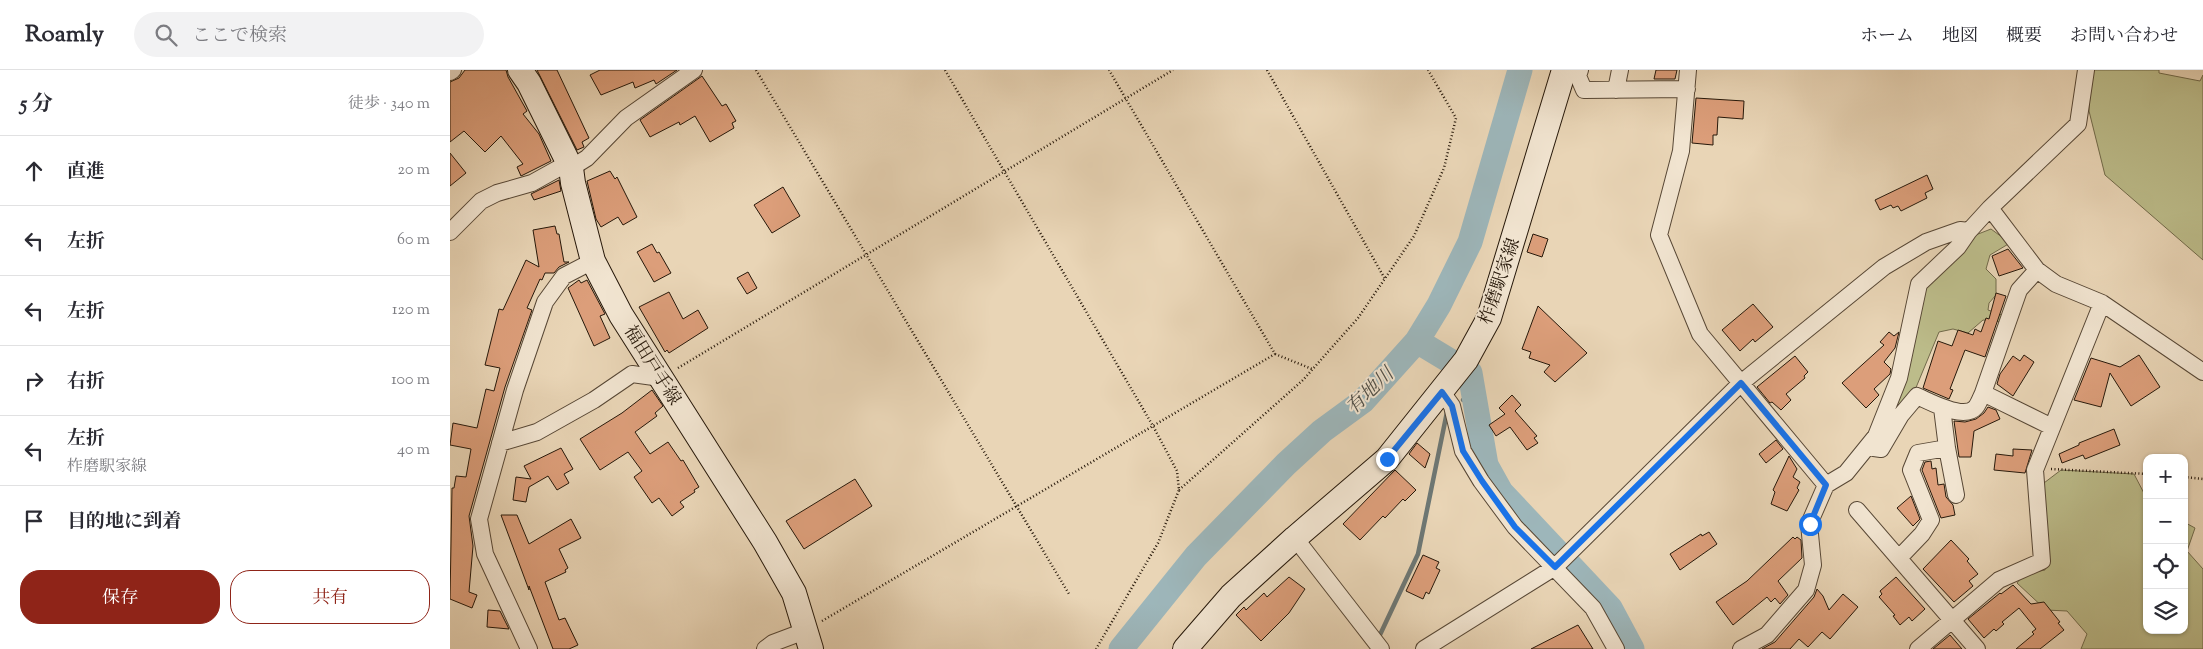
<!DOCTYPE html>
<html lang="ja">
<head>
<meta charset="utf-8">
<style>
	:root { --surface:#fff; --page:#f2f2f3; --text:#2b2b33; --muted:#7c7c81; --line:#e1e1e2; --accent:#8f2418 }
	body { margin:0; font-family:"Sorts Mill Goudy","Noto Serif JP",serif; background:var(--page); color:var(--text) }
	.controls { position:absolute; right:15px; bottom:15px; display:grid; overflow:hidden; border-radius:10px; box-shadow:0 1px 4px #0004 }
	.controls button { width:45px; height:45px; display:grid; place-items:center; padding:0; border:0; border-bottom:1px solid var(--line); background:var(--surface); color:var(--text); font:25px sans-serif }
	.stop { position:absolute; width:15px; height:15px; margin:-11px; border:4px solid #1a73e8; border-radius:50%; background:#fff }
	.stop.end { background:#1a73e8; border-color:#fff; box-shadow:0 1px 5px #0008 }
	.list { margin:0; padding:0; list-style:none }
	h2 { display:flex; justify-content:space-between; align-items:center; height:65px; margin:0; padding:0 20px; font-size:21px }
	h2 small { font-size:16px; font-weight:400; color:var(--muted) }
	.list li { display:grid; grid-template-columns:32px 1fr auto; gap:15px; align-items:center; box-sizing:border-box; height:70px; padding:0 20px; border-top:1px solid var(--line) }
	.list b { display:block; font-size:19px; white-space:nowrap }
	.list p { margin:0; font-size:16px; white-space:nowrap; color:var(--muted) }
	.list em { font-size:16px; font-style:normal; color:var(--muted) }
	.actions { display:flex; gap:10px; padding:15px 20px }
	.actions a { flex:1; padding:11px 0; border:1px solid var(--accent); border-radius:20px; text-align:center; font-size:18px; color:var(--accent) }
	.actions .main { background:var(--accent); color:#fff }
	.icon { flex:none; width:28px; height:28px; fill:none; stroke:currentColor; stroke-width:2; stroke-linecap:round; stroke-linejoin:round }
	.map { position:relative; flex:none; width:1753px; height:579px; overflow:hidden }
	header { display:flex; align-items:center; gap:30px; box-sizing:border-box; height:70px; padding:0 25px; background:var(--surface); border-bottom:1px solid var(--line) }
	header strong { font-size:24px }
	nav { display:flex; gap:28px; margin-inline-start:auto; font-size:18px }
	.search { width:350px; height:45px; background:var(--page); display:flex; align-items:center; gap:12px; box-sizing:border-box; padding:0 18px; border-radius:28px; color:var(--muted); font-size:19px }
	main { display:flex }
	aside { flex:1; background:var(--surface) }
	.map>svg:first-child { display:block }
</style>
</head>
<body>
<header>
<strong>Roamly</strong>
<div class="search"><svg class="icon" aria-label="search" viewBox="0 0 24 24"><circle cx="10" cy="10" r="6"/><path d="M15 15l6 6"/></svg>ここで検索</div>
<nav><a>ホーム</a><a>地図</a><a>概要</a><a>お問い合わせ</a></nav>
</header>
<main>
<aside>
<h2>5 分<small>徒歩 · 340 m</small></h2>
<ul class="list">
<li><svg class="icon" aria-label="ahead" viewBox="0 0 24 24"><path d="M12 20V5M6 11l6-6 6 6"/></svg><div><b>直進</b></div><em>20 m</em></li>
<li><svg class="icon" aria-label="left" viewBox="0 0 24 24"><path d="M17 20v-9H6M10 6l-5 5 5 5"/></svg><div><b>左折</b></div><em>60 m</em></li>
<li><svg class="icon" aria-label="left" viewBox="0 0 24 24"><path d="M17 20v-9H6M10 6l-5 5 5 5"/></svg><div><b>左折</b></div><em>120 m</em></li>
<li><svg class="icon" aria-label="right" viewBox="0 0 24 24"><path d="M7 20v-9h11M14 6l5 5-5 5"/></svg><div><b>右折</b></div><em>100 m</em></li>
<li><svg class="icon" aria-label="left" viewBox="0 0 24 24"><path d="M17 20v-9H6M10 6l-5 5 5 5"/></svg><div><b>左折</b><p>柞磨駅家線</p></div><em>40 m</em></li>
<li><svg class="icon" aria-label="arrive" viewBox="0 0 24 24"><path d="M6 21V4h12l-3 4 3 4H6"/></svg><div><b>目的地に到着</b></div></li>
</ul>
<div class="actions"><a class="main">保存</a><a>共有</a></div>
</aside>
<div class="map">
<svg width="1753" height="579" viewBox="0 0 1753 579">
	<rect width="100%" height="100%" fill="#e9d5b6"/>
	<filter id="stains"><feTurbulence type="fractalNoise" baseFrequency=".004" numOctaves="4"/><feColorMatrix values="0 0 0 0 .2 0 0 0 0 .09 0 0 0 0 .02 0 0 0 .5 -.17"/></filter>
	<radialGradient id="worn" r=".72"><stop offset=".6" stop-color="#630" stop-opacity="0"/><stop offset="1" stop-color="#630" stop-opacity=".3"/></radialGradient>
	<path fill="#bcbc8a" stroke="#716a4a" d="M1641 0H1709V3L1750 11 1753 5V190L1655 105 1639 41Z
		M1541 159 1560 173 1540 185 1536 199 1546 209V225L1539 233 1538 240 1555 246 1553 252 1533 250 1518 263 1503 259 1489 262 1465 320 1433 371 1472 215 1523 166Z
		M1611 400 1684 404 1697 429V560H1734V452L1745 458 1737 481 1753 499V579H1631L1637 564 1617 541 1596 540 1567 513 1574 504 1595 500 1590 416Z"/>
	<g fill="none" stroke-linecap="round" stroke-linejoin="round">
		<path stroke="#6d7774" stroke-width="4.5" d="M1013 330 1024 327
			M928 569 968 484 997 342"/>
		<path stroke="#9db6ba" stroke-width="25" d="M967 271 1020 303 1036 395 1051 422 1160 538 1182 579
			M671 579 746 486 836 394 872 361 913 331 967 271 989 235 1020 172 1070 0"/>
	</g>
	<path fill="#dc9e7a" stroke="#26180a" d="M15 0H56L58 7 77 41 73 44 89 64 101 91 71 106 67 97 73 94 51 66 35 82 14 61 0 72V12L9 8Z
		M87 0H107L139 68 132 72 134 77 127 80Z
		M150 0H227L206 14 204 10 185 18 183 12 151 25 140 5Z
		M1206 0H1227L1225 9H1204Z
		M252 6 272 36 276 34 286 51 282 53 284 58 260 72 245 46 230 55 229 52 200 67 190 50Z
		M1246 28 1294 31 1293 49 1268 47 1267 65H1263V75L1242 73Z
		M0 83 16 103 0 116Z
		M160 101 165 109 167 107 187 147 173 155 168 147 151 157 146 149 137 111Z
		M1477 105 1483 119 1475 123 1477 128 1451 141 1448 136 1443 138 1441 135 1430 140 1425 130Z
		M109 110 111 121 84 130 81 124Z
		M333 117 350 146 322 163 304 135Z
		M105 156 107 164H109L114 192H119L109 197 104 203H95L92 210 90 209 77 238 82 240 55 317 19 446 23 476 19 522 27 525 22 538 0 529 2 418H4L6 406 16 407 21 379 0 375 3 353 27 358 36 319 44 321 50 298 35 295 49 239 53 240 76 190 89 197 83 160Z
		M1083 164 1098 169 1092 187 1077 182Z
		M202 174 207 183 209 182 221 203 204 212 187 182Z
		M1558 179 1573 198 1549 206 1542 186Z
		M298 202 307 218 297 224 287 208Z
		M129 210 131 213 137 210 155 244 150 246 160 268 144 276 118 218Z
		M219 222 233 249 248 240 258 258 219 283 217 280 215 282 189 237Z
		M1546 223 1556 226 1535 287 1515 280 1500 319 1503 320 1499 329 1473 318 1488 271 1502 276 1508 260 1523 265 1525 259 1531 262 1536 248 1539 249Z
		M1303 234 1323 257 1305 272 1303 269 1290 281 1272 260Z
		M1088 236 1137 283 1105 312 1094 302 1100 295 1079 288 1081 282 1072 279Z
		M1439 262 1444 266 1449 262 1445 278 1434 292 1441 299 1440 304 1424 319 1429 325 1416 338 1392 313 1434 275 1430 272Z
		M1574 285 1584 292 1563 326 1547 314 1550 304 1563 286 1570 291Z
		M1689 285 1710 317 1681 336 1660 303 1651 337 1624 330 1641 288 1670 297Z
		M1345 286 1358 302 1354 306 1355 308 1336 324 1341 330 1331 340 1322 332 1320 333 1307 317Z
		M202 320 213 336 205 343 207 346 185 362 200 384 218 372 231 391 233 390 249 417 244 420 245 422 230 432 234 437 222 446 209 428 202 433 184 407 192 401 178 382 150 400 130 369 172 343Z
		M1062 325 1071 335 1065 341 1087 366 1084 368 1088 373 1077 380 1060 357 1046 366 1039 355 1055 344 1049 338Z
		M1538 337 1546 340 1550 349 1524 361 1521 387H1509L1504 351 1515 352 1526 349 1534 343Z
		M1664 359 1670 375 1635 389 1633 385 1612 393 1609 384 1629 375V373Z
		M1326 370 1333 379 1316 393 1309 384Z
		M967 373 980 384 975 398 959 384Z
		M111 378 123 399 114 404 119 413 107 420 98 406 79 417 76 432 63 430 66 407 81 409 74 396Z
		M1563 379 1582 380 1575 403 1544 400 1546 384 1563 386Z
		M1339 386 1347 399 1343 407 1350 412 1347 418 1349 420 1337 441 1321 434 1325 422 1323 420Z
		M1481 391 1482 399 1486 398 1488 415 1494 414 1496 427 1503 435 1505 445 1491 448 1472 400 1475 392Z
		M945 400 966 420 955 431 953 429 935 448 933 446 910 470 893 454Z
		M405 409 422 436 354 479 336 451Z
		M1461 426 1470 449 1463 456 1447 438Z
		M51 445H67L79 474 121 449 131 468 109 479 118 498 115 500 116 502 95 512 109 550 115 548 128 575 119 579H103L79 516V520Z
		M1259 462 1267 474 1230 500 1220 484 1251 464 1252 466Z
		M1343 467 1345 469 1347 467 1351 470 1352 488 1328 511 1338 525 1330 534 1325 528 1321 532 1317 527 1283 555 1266 532 1297 511Z
		M1501 470 1519 489 1517 491 1528 504 1519 511 1523 516 1504 532 1473 499Z
		M973 485 989 492 986 498 990 500 979 524 976 522 973 529 956 521Z
		M839 507 855 519 839 543 811 571 786 545 794 537 796 540 814 523 817 527Z
		M1446 507 1475 539 1462 551 1459 547 1450 555 1443 546 1445 545 1429 527 1432 524 1430 521Z
		M1563 515 1581 534 1594 532 1610 552 1608 553 1614 560 1590 579H1566L1584 564 1582 562 1586 559 1569 538 1552 552 1554 554 1546 561 1544 559 1534 568 1518 549 1550 523 1551 524Z
		M1367 519 1373 526 1379 540 1393 524 1408 537 1380 569 1372 562 1358 577 1349 569 1340 579H1312L1325 572 1364 527Z
		M38 540 50 541 59 559 37 557Z
		M1128 555 1143 579H1081Z
		M1500 565 1512 579H1483Z"/>
	<g fill="none" stroke-linecap="round" stroke-linejoin="round">
		<defs>
			<path id="minor" d="M1130 0 1128 6 1134 20 1237 19
				M1238 0 1231 81 1209 165 1250 264 1376 415 1359 454 1363 495 1356 520 1317 565 1291 579
				M0 2 3 0
				M1166 20 1170 0
				M1540 138 1587 200 1606 214 1652 233 1753 302
				M0 162 31 131 47 123 82 113 109 98H121L137 88 176 48 244 0
				M992 322 1002 336 1013 381 1031 411 1065 457 1143 538 1166 579
				M1533 323 1569 220 1587 200
				M1492 338 1497 378 1506 425
				M50 373 87 362 144 330 182 304 211 308
				M1424 378 1431 379 1451 345 1467 326C1481 332 1514 351 1526 337 1529 333 1531 327 1533 323L1602 357
				M1376 415 1396 403 1426 366 1449 308 1469 214 1508 177 1519 161 1540 138 1628 54 1636 0
				M1407 440 1527 579
				M845 468 931 579
				M1449 488 1472 464 1481 450 1461 400 1468 383 1497 378
				M79 579 35 484 29 449 65 320 95 232 114 206 143 191
				M315 579 323 573 355 561
				M974 579 1105 497 1291 313 1434 197 1476 172 1510 160 1519 161
				M1468 579 1549 510 1592 491 1585 400 1652 233"/>
			<path id="secondary" d="M70 0 79 13 121 98 123 113 143 191 171 245 315 472 344 523 361 579
				M735 579 781 526 845 468 937 389 1016 290 1039 248 1114 0"/>
		</defs>
		<use href="#minor" stroke="#574735" stroke-width="18"/>
		<use href="#secondary" stroke="#26180a" stroke-width="26"/>
		<path stroke="#26180a" stroke-width="2.5" stroke-dasharray="1 2.5" stroke-linecap="butt" d="M306 0 619 524
			M495 0 703 356 727 401 729 420 708 473 646 579
			M817 0 935 209
			M825 284 862 299
			M228 298 723 0
			M1601 399 1697 404
			M1734 407 1753 409
			M729 420 853 310 908 248 964 166 994 98 1006 48 978 0
			M372 551 825 284 659 0"/>
		<use href="#minor" stroke="#f1e4d0" stroke-width="16"/>
		<use href="#secondary" stroke="#f1e4d0" stroke-width="24"/>
	</g>
	<g fill="none" stroke-linecap="round" stroke-linejoin="round">
		<path stroke="#1a73e8" stroke-width="6" d="M937 389 992 322 1002 336 1013 381 1032 411 1065 457 1105 497 1291 313 1376 415 1360 454"/>
	</g>
	<g text-anchor="middle" stroke-width="4" stroke-linejoin="round" paint-order="stroke">
		<g font-size="18" fill="#26180a" stroke="#f1e4d0">
			<text transform="translate(1049 211) rotate(-71)" y="6">柞磨駅家線</text>
			<text transform="translate(203 295) rotate(58)" y="6">福田戸手線</text>
		</g>
		<g font-size="19" font-style="italic" fill="#504f48" stroke="#f1e4d0">
			<text transform="translate(919 320) rotate(-44)" y="7">有地川</text>
		</g>
	</g>
	<rect width="100%" height="100%" filter="url(#stains)"/>
	<rect width="100%" height="100%" fill="url(#worn)"/>
</svg>
<div class="controls">
<button>+</button>
<button>−</button>
<button><svg class="icon" aria-label="locate" viewBox="0 0 24 24"><circle cx="12" cy="12" r="6"/><path d="M12 2v4M12 18v4M2 12h4M18 12h4"/></svg></button>
<button><svg class="icon" aria-label="layers" viewBox="0 0 24 24"><path d="M12 4l9 5-9 5-9-5zM3 14l9 5 9-5"/></svg></button>
</div>
<div class="stop" style="left:1360px;top:454px"></div>
<div class="stop end" style="left:937px;top:389px"></div>
</div>
</main>
</body>
</html>
